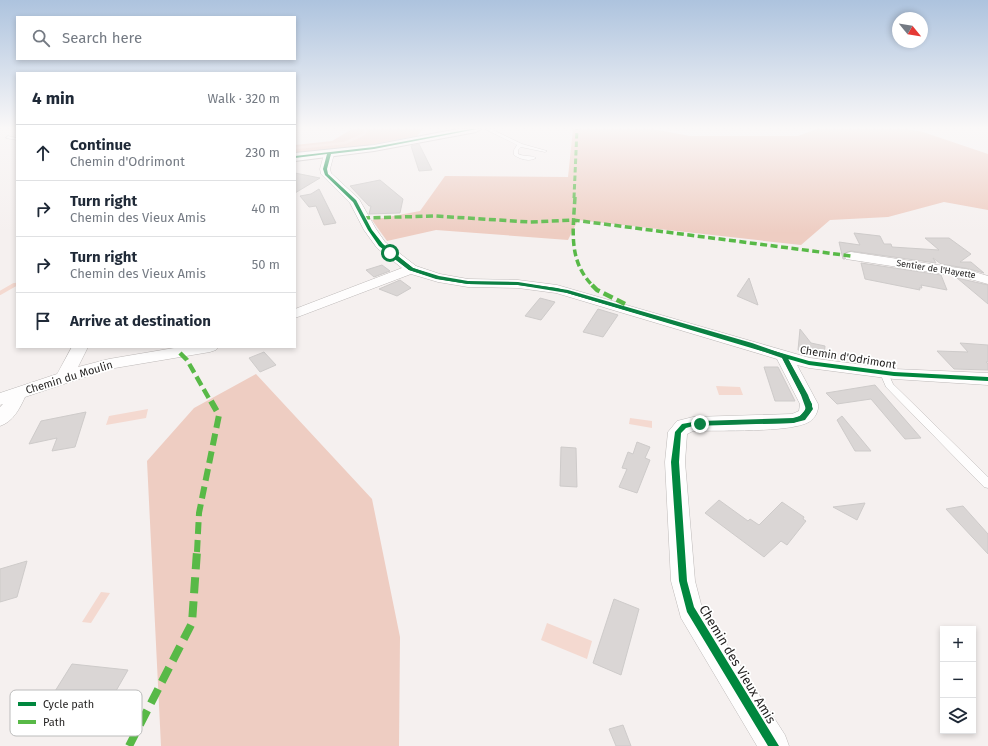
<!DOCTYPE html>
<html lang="en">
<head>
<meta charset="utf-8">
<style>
	:root { --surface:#fff; --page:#f2f2f3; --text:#1f2937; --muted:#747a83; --line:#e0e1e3 }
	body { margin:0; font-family:"Fira Sans",sans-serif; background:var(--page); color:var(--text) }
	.controls { position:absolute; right:12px; bottom:12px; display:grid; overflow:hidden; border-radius:0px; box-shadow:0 2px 6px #0003 }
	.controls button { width:36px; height:36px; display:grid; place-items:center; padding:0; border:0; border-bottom:1px solid var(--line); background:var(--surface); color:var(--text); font:20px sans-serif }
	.compass { position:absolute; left:892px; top:12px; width:36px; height:36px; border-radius:50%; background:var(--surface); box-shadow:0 2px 6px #0003; rotate:120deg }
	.stop { position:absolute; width:12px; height:12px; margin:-9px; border:3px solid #0b8043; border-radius:50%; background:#fff }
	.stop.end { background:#0b8043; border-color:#fff; box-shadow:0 1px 4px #0008 }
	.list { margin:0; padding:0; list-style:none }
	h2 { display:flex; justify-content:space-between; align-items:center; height:52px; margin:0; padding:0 16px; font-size:17px }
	h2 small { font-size:13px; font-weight:400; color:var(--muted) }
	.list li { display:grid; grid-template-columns:26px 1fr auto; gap:12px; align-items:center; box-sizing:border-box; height:56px; padding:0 16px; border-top:1px solid var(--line) }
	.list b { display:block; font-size:15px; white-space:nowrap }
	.list p { margin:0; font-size:13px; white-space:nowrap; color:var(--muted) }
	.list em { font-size:13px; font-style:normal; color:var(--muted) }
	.icon { flex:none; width:22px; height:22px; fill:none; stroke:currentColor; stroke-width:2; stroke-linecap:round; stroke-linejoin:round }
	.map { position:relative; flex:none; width:988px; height:746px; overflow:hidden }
	.search { position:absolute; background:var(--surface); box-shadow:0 2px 6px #0003; left:16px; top:16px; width:280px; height:44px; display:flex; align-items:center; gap:10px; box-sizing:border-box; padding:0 14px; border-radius:0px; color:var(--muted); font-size:15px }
	.panel { position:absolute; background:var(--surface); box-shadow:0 2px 6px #0003; left:16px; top:72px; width:280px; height:276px; border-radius:0px }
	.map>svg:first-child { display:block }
</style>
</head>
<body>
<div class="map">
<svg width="988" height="746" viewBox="0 0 988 746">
	<rect width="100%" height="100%" fill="#f5f0ef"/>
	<path fill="#eecdc2" d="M352 129H423L417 136 335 151 295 153V145L332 141Z
		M573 129H653L690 136H798L816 129H906L920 131 988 154V210L944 202 888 217 830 220 801 245 578 220 568 240 436 230 387 241 372 220 420 211 445 176 568 177Z
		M256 374 372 499 400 637 399 746H161L147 461 194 408Z"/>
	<path fill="#f4d9d0" d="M716 386 740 387 743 395H719Z
		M148 409 146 418 106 425 109 416Z
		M630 418 652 421V428L629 424Z
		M101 592 110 593 91 623 82 622Z
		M547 623 592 641 587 659 541 640Z"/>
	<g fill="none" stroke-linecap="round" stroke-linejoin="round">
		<path stroke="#f4d9d0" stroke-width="2.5" d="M295 148 345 143 364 134 366 129"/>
		<path stroke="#f4d9d0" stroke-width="3" d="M12 286 17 284"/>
		<path stroke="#f4d9d0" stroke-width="4" d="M0 293 14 285"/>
	</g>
	<path fill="#dad6d5" stroke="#cecbca" d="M419 144 432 170 419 171 411 146Z
		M295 173 320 178 295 193Z
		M380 180 403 199 400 213 369 214 371 206H369L350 186Z
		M319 189 336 223 324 225 316 206 309 207 300 196 311 194Z
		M854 233 880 236 884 244H891L892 247 939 250 925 238H949L971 254 960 262H971L984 273 965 268 941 264 933 258 936 263 851 251 845 253V259H843L839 242 860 245Z
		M861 263 941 275 947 290 921 285 922 288H919L920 290 865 279Z
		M382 265 390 271 374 277 366 270Z
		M749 278 758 305 737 296Z
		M957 278 988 285V304Z
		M400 280 411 288 397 296 379 289Z
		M540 298 555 302 541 320 525 316Z
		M598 309 618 315 603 337 583 332Z
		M800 329 811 343 825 346 824 358 798 350Z
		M960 343 988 345V362H986L988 364V370L954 369 937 351 968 352Z
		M264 352 276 365 260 372 249 358Z
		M764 367H778L795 401H775Z
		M875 385 921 438 905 439 871 399 837 404 826 393Z
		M86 412 75 447 52 451 57 438 29 444 41 421Z
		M842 416 871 451H855L837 420Z
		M637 442 650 447 645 458 650 460 637 493 619 487 627 469 622 468 628 452 633 454Z
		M561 447 576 448 577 487 560 486Z
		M719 500 748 521 750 519 759 525 782 502 804 517 803 519 806 521 787 545 781 541 764 557 705 513Z
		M865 503 857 520 833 507Z
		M963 506 988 534V554L946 509Z
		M27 561 17 597 0 602V569Z
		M614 599 639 609 621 675 593 663Z
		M72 664 128 670 109 703 112 704 97 733 70 731 83 707 47 704Z
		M623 725 631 746H616L609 729Z"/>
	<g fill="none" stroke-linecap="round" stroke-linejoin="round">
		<defs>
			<path id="lane" d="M485 129H491L522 144 547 151 545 152 521 147 518 150V154C524 157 532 155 536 158 529 162 520 159 514 155V150L517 145Z
				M8 136 17 138V140L6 138Z
				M884 370 887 371 893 384 988 477V488L984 487 886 387 880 373Z"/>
			<path id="street" d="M329 151 334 154 330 169 331 173 359 199 376 229 385 242 416 266 440 274 468 279 518 280 557 285 810 358 894 369 988 373V385L894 379 809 368 797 365 818 404C819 411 815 418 809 422 790 433 718 430 693 431L687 434 685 462 695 581 701 604 785 735 789 746H757L681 618 671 581 665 462 668 432 677 421 693 417 792 414 799 411 800 404 777 359 556 293 518 288 468 287 438 282 411 274 295 318V309L402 268 377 248 364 230 350 203 321 174 320 169 324 154Z
				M851 252 965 269 988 276V284L963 277 846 259 845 256 846 253Z
				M72 347H88L78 367 109 359 180 347H218L216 350 210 352 109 369 25 397C20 408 13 422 0 426V407L3 404 0 405V393L57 374Z"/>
			<path id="secondary" d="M458 129H481L476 132 374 151 295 161V153L374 145Z"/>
		</defs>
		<use href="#lane" stroke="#bebab9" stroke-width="1"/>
		<use href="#street" stroke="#bebab9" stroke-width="1"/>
		<use href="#secondary" stroke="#bebab9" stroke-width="2"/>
		<use href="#lane" fill="#fefdfd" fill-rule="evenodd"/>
		<use href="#street" fill="#fefdfd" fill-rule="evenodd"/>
		<use href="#secondary" fill="#fefdfd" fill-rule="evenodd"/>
		<path stroke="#58b947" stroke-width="3" stroke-dasharray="5.5 3" stroke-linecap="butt" d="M574 198 577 129"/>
		<path stroke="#58b947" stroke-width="3.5" stroke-dasharray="7 3.5" stroke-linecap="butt" d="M575 197C573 231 568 261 593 286
			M363 218 435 216 530 222 573 220 851 256"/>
		<path stroke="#58b947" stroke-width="4.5" stroke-dasharray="10 4.5" stroke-linecap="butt" d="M592 285 597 290 625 304
			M180 353 187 360 211 402"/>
		<path stroke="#58b947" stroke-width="6" stroke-dasharray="12 6" stroke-linecap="butt" d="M197 552 199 513 219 415 211 401"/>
		<path stroke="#58b947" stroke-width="8" stroke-dasharray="16 8" stroke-linecap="butt" d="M129 746 192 623 197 551"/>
		<defs>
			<path id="cycleway" d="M471 129H477L374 149 331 154 327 169 328 174 356 200 372 230 383 244 413 268 439 277 468 282 518 283 557 288 809 361 894 372 988 377V381L894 376 809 365 788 359 812 404C813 416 803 420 793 423L693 426 686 428 681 433 679 462 687 581 694 607 779 746H768L687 612 679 581 671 462 675 432 682 424 693 422 793 419C801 416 806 413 806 404L782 357 557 290 518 285 468 284 438 279 409 270 379 246 368 230 353 202 325 175 323 169 327 154 295 158V156L374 147Z"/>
		</defs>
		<use href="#cycleway" stroke="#fff" stroke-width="2"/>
		<use href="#cycleway" fill="#00873e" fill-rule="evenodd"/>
	</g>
	<linearGradient id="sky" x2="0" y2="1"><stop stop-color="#adc3de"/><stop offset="0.55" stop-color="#faf8f8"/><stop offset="1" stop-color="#faf8f8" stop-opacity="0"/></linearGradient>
	<rect width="988" height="233" fill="url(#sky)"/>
	<path fill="#0b8043" d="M388 252H392L413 268 439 276 468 281 518 282 568 290 752 343 786 355 808 395 813 409 805 420 793 423 698 425 697 424 700 421 793 418 800 416 806 409 801 395 782 358 748 346 567 293 518 285 468 284 436 279 409 270 388 254Z"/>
	<g text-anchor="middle" stroke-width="3.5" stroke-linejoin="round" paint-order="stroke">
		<g font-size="9" fill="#211f1e" stroke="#fff">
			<text transform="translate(936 269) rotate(9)" y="3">Sentier de l'Hayette</text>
		</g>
		<g font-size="11" fill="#211f1e" stroke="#fff">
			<text transform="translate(848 357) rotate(9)" y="4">Chemin d'Odrimont</text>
			<text transform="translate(69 377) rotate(-17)" y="4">Chemin du Moulin</text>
		</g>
		<g font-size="13" fill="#211f1e" stroke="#fff">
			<text transform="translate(738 664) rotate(59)" y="5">Chemin des Vieux Amis</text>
		</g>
	</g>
	<rect x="10" y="690" width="132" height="46" rx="6" fill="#fff" stroke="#bcbcbc" stroke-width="1"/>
	<rect x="18" y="702" width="18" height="4" fill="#00873e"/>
	<rect x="18" y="720" width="18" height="4" fill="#58b947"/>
	<g font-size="11" fill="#211f1e">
		<text x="43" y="708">Cycle path</text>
		<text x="43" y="726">Path</text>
	</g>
</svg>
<div class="controls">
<button>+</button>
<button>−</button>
<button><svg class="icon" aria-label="layers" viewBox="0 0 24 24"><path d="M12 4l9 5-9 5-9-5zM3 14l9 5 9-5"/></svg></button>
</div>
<svg class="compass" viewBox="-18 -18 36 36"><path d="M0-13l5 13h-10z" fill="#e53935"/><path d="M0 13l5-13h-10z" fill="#747a83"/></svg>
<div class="stop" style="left:390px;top:253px"></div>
<div class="stop end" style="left:700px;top:424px"></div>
<div class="search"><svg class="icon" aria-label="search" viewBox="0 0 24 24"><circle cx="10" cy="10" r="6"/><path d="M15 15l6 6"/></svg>Search here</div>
<section class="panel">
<h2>4 min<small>Walk · 320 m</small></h2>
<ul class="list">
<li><svg class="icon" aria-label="ahead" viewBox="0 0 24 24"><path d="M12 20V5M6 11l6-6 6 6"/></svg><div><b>Continue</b><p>Chemin d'Odrimont</p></div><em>230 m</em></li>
<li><svg class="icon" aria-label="right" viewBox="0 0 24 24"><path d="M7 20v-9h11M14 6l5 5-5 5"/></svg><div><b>Turn right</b><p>Chemin des Vieux Amis</p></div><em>40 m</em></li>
<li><svg class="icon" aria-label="right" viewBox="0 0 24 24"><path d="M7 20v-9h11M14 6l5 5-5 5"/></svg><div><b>Turn right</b><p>Chemin des Vieux Amis</p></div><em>50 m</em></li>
<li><svg class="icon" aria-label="arrive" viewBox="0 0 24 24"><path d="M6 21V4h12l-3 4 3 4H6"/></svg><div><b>Arrive at destination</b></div></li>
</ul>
</section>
</div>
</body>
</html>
